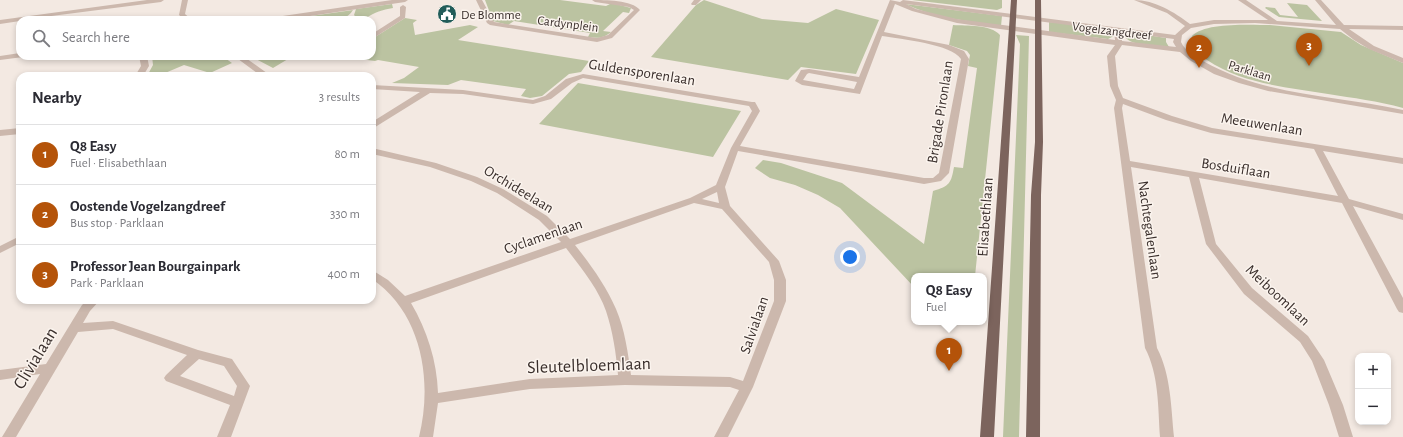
<!DOCTYPE html>
<html lang="en">
<head>
<meta charset="utf-8">
<style>
	:root { --surface:#fff; --page:#f7f7f7; --text:#2b2b33; --muted:#7c7c81; --line:#e1e1e2; --accent:#b45309 }
	body { margin:0; font-family:"Alegreya Sans",sans-serif; background:var(--page); color:var(--text) }
	.controls { position:absolute; right:12px; bottom:12px; display:grid; overflow:hidden; border-radius:8px; box-shadow:0 2px 6px #0003 }
	.controls button { width:36px; height:36px; display:grid; place-items:center; padding:0; border:0; border-bottom:1px solid var(--line); background:var(--surface); color:var(--text); font:20px sans-serif }
	.you { position:absolute; left:850px; top:257px; width:14px; height:14px; margin:-10px; border:3px solid #fff; border-radius:50%; background:#1a73e8; box-shadow:0 0 0 6px #1a73e833 }
	.badge { display:grid; place-items:center; width:26px; height:26px; border-radius:50%; background:var(--accent); color:#fff; font-size:13px; font-weight:700 }
	.pin { position:absolute; translate:-50% -33px; filter:drop-shadow(0 1px 2px #0008) }
	.pin::after { content:''; position:absolute; top:21px; width:14px; height:12px; background:inherit; clip-path:polygon(0 0,100% 0,50% 100%) }
	.popup { position:absolute; left:911px; top:273px; width:76px; height:52px; box-sizing:border-box; display:grid; place-content:center; border-radius:8px; background:var(--surface); filter:drop-shadow(0 1px 3px #0005); font-size:13px; white-space:nowrap; color:var(--muted) }
	.popup b { font-size:15px; color:var(--text) }
	.popup::after { content:''; position:absolute; left:50%; top:100%; margin-left:-8px; border:8px solid transparent; border-top-color:var(--surface) }
	.list { margin:0; padding:0; list-style:none }
	h2 { display:flex; justify-content:space-between; align-items:center; height:52px; margin:0; padding:0 16px; font-size:17px }
	h2 small { font-size:13px; font-weight:400; color:var(--muted) }
	.list li { display:grid; grid-template-columns:26px 1fr auto; gap:12px; align-items:center; box-sizing:border-box; height:60px; padding:0 16px; border-top:1px solid var(--line) }
	.list b { display:block; font-size:15px; white-space:nowrap }
	.list p { margin:0; font-size:13px; white-space:nowrap; color:var(--muted) }
	.list em { font-size:13px; font-style:normal; color:var(--muted) }
	.icon { flex:none; width:22px; height:22px; fill:none; stroke:currentColor; stroke-width:2; stroke-linecap:round; stroke-linejoin:round }
	.map { position:relative; flex:none; width:1403px; height:437px; overflow:hidden }
	.search { position:absolute; background:var(--surface); box-shadow:0 2px 6px #0003; left:16px; top:16px; width:360px; height:44px; display:flex; align-items:center; gap:10px; box-sizing:border-box; padding:0 14px; border-radius:12px; color:var(--muted); font-size:15px }
	.panel { position:absolute; background:var(--surface); box-shadow:0 2px 6px #0003; left:16px; top:72px; width:360px; height:232px; border-radius:12px }
	.map>svg:first-child { display:block }
</style>
</head>
<body>
<div class="map">
<svg width="1403" height="437" viewBox="0 0 1403 437">
	<rect width="100%" height="100%" fill="#f3e9e2"/>
	<path fill="#bbc3a1" d="M485 0H560L606 6 612 3 631 8 629 13 623 12 603 31 611 32C603 39 597 38 588 37L590 33 514 21 508 25 493 21Z
		M704 0 762 19 808 23 836 9 879 20 856 74 801 67 788 80 651 57 696 5Z
		M912 0H1002V8L997 10Z
		M1287 3 1307 5 1322 21 1279 17 1265 8 1266 7 1275 8 1280 15 1298 17Z
		M392 4 393 8C382 10 375 12 366 18L368 19C363 22 357 19 354 15L356 9Z
		M905 4 1002 16 1001 26C968 21 935 18 905 4Z
		M353 10C345 25 317 20 302 20L304 17Z
		M405 18 417 20 413 23 415 35 470 25 478 27 458 40 589 61 581 72 569 74 542 96 530 98 521 96 526 89 461 80 448 85 392 83 404 78 419 67 378 60 375 61 344 57 372 56V39Z
		M1049 22C1062 24 1108 25 1114 36L1108 39 1049 32Z
		M953 25C967 26 990 24 1000 35L975 276H914V287L840 208 818 195 795 185 770 178 755 168 763 160 781 163 842 183 924 244 933 191C950 186 951 183 954 167L963 168 977 68 968 66 970 55 967 51 949 45Z
		M1270 25 1341 32 1361 45 1403 63V108C1378 101 1353 98 1328 94 1286 87 1243 84 1207 60 1200 55 1194 52 1190 44L1192 36C1205 22 1251 25 1270 25Z
		M1134 33 1166 38V42L1169 47C1156 45 1133 47 1125 37L1126 34Z
		M1016 35 1029 36 1019 437H1003L1020 44Z
		M152 56H222L232 63 210 73 184 65 158 76H147L153 65Z
		M250 56H293L273 68Z
		M578 83 741 111 713 157 539 124Z"/>
	<g fill="none" stroke-linecap="round" stroke-linejoin="round">
		<path fill="#ccb8ad" fill-rule="evenodd" d="M147 0H164L161 2 20 20V21L0 24V20Z
			M182 0H188L185 14 192 20H185L179 15Z
			M392 0H408L405 2 283 20H266L269 18Z
			M476 0H482L494 22 597 38 608 35 634 10 629 7 595 2 592 0C605 0 632 0 640 10L612 38 597 42 490 25 487 23Z
			M694 0H701L696 5H692L691 4Z
			M890 0 900 2 903 0 1175 35 1185 26 1167 13 1134 0C1155 0 1174 12 1190 24L1214 20H1268L1238 0H1246L1277 21 1336 25 1315 0H1321L1344 25 1403 26V30L1349 29 1374 46 1403 58V63L1369 49 1354 40 1340 29 1255 23 1214 24 1191 28 1182 35 1181 42C1185 51 1195 56 1203 61 1264 96 1336 95 1403 110V114L1268 91 1239 83 1214 74 1191 61 1180 52 1122 45 1115 56 1118 86 1123 98 1172 116 1212 128 1403 158V164L1323 151 1349 199 1403 214V220L1353 206 1403 298V313L1399 312 1397 309 1342 203 1199 178 1216 244 1252 288 1308 336 1324 360 1343 405 1353 437H1339L1329 405 1312 361 1300 342 1244 294 1206 244 1189 177 1131 167 1157 348C1171 375 1171 407 1174 437H1160C1158 407 1159 375 1145 348L1114 108 1116 100 1110 86 1107 56 1115 45 957 23 912 11 895 4 884 32 949 45 964 51 969 59 949 173 941 181 924 184 738 151 725 187 730 206 779 261 786 280V301L753 387 728 437H714L739 390 730 387 625 385 530 389 438 403 433 437H419C433 381 422 313 372 279V270L388 280 405 296 561 242 539 220 497 193 471 181 430 167 372 154V148L436 163 477 177 503 189 547 216 570 239 690 198 716 185 731 148 752 111 749 106 583 78 572 83 551 99 533 104 463 94 430 93 372 129V122L420 92 372 89V85L463 90 533 100 545 96 566 79 583 74 752 102H755L760 111 740 146 924 178H933L939 173 961 59C951 44 901 39 882 36L860 94 802 85 795 81 801 70 809 69 859 77ZM906 4 1114 31 1115 40 957 19 916 9ZM1121 32 1174 39 1173 42 1176 47 1122 41ZM809 73 857 82 854 89 803 80 807 74ZM1123 104 1166 120 1211 133 1314 149 1338 196 1130 161 1122 108ZM717 192 719 203 702 199ZM694 203 722 209 769 262 774 280V301L743 381 730 377 631 375C628 353 625 330 616 309 606 286 591 265 575 245ZM566 248C581 268 598 288 606 311 613 332 616 353 618 375L530 379 438 393C437 361 427 330 411 303Z
			M403 5 406 7 405 18 372 39V34L400 16V7Z
			M20 53V56L23 57 0 60V56Z
			M139 56H147L149 66 143 76H135L141 66Z
			M234 56H243L271 76H261Z
			M20 128V134L0 136V130Z
			M20 236V243L0 253V246Z
			M87 300H100L90 311 83 323 113 321 198 350 232 359 250 386 231 437H217L230 405 166 381 164 378 166 375 187 355 113 329 78 332 16 437H2L40 374 0 380V370L46 364 82 305ZM199 359 224 366 237 386 234 396 180 376Z"/>
		<path fill="#7c645d" fill-rule="evenodd" d="M1011 0H1017L994 437H980Z
			M1035 0H1041L1043 142 1041 195 1040 437H1026L1031 195 1035 142Z"/>
	</g>
	<defs>
		<symbol id="civic-disc" viewBox="-11 -11 22 22"><circle r="9.5" fill="#215c59" stroke="#fbf4ee"/><path d="M-.6-6.5H3V-4.5H.6V-3L4-1V1h2V6H-6V1h2V-1L-.6-3ZM-1.2 2.5V6h2.4V2.5Z" fill="#fff"/></symbol>
	</defs>
	<g fill-rule="evenodd">
		<use href="#civic-disc" x="436" y="3" width="22" height="22"/>
	</g>
	<g text-anchor="middle" stroke-width="3" stroke-linejoin="round" paint-order="stroke">
		<g font-size="13" fill="#3a2f2c" stroke="#fbf4ee" text-anchor="start">
			<text x="461" y="19">De Blomme</text>
		</g>
		<g font-size="13" fill="#3a2f2c" stroke="#fbf4ee">
			<text transform="translate(568 23) rotate(7)" y="5">Cardynplein</text>
			<text transform="translate(1112 30) rotate(7)" y="5">Vogelzangdreef</text>
			<text transform="translate(1250 70) rotate(17)" y="5">Parklaan</text>
		</g>
		<g font-size="15" fill="#3a2f2c" stroke="#fbf4ee">
			<text transform="translate(642 72) rotate(9)" y="5">Guldensporenlaan</text>
			<text transform="translate(940 112) rotate(-81)" y="5">Brigade Pironlaan</text>
			<text transform="translate(1262 124) rotate(9)" y="5">Meeuwenlaan</text>
			<text transform="translate(1236 168) rotate(9)" y="5">Bosduiflaan</text>
			<text transform="translate(519 189) rotate(31)" y="5">Orchideelaan</text>
			<text transform="translate(985 217) rotate(-86)" y="5">Elisabethlaan</text>
			<text transform="translate(1150 230) rotate(82)" y="5">Nachtegalenlaan</text>
			<text transform="translate(543 236) rotate(-19)" y="5">Cyclamenlaan</text>
			<text transform="translate(1278 295) rotate(43)" y="5">Meiboomlaan</text>
			<text transform="translate(754 325) rotate(-71)" y="5">Salvialaan</text>
		</g>
		<g font-size="18" fill="#3a2f2c" stroke="#fbf4ee">
			<text transform="translate(35 358) rotate(-59)" y="6">Clivialaan</text>
			<text transform="translate(589 365) rotate(-2)" y="6">Sleutelbloemlaan</text>
		</g>
	</g>
</svg>
<div class="controls">
<button>+</button>
<button>−</button>
</div>
<div class="you"></div>
<div class="pin badge" style="left:949px;top:371px">1</div>
<div class="popup"><b>Q8 Easy</b>Fuel</div>
<div class="pin badge" style="left:1199px;top:68px">2</div>
<div class="pin badge" style="left:1309px;top:66px">3</div>
<div class="search"><svg class="icon" aria-label="search" viewBox="0 0 24 24"><circle cx="10" cy="10" r="6"/><path d="M15 15l6 6"/></svg>Search here</div>
<section class="panel">
<h2>Nearby<small>3 results</small></h2>
<ul class="list">
<li><span class="badge">1</span><div><b>Q8 Easy</b><p>Fuel · Elisabethlaan</p></div><em>80 m</em></li>
<li><span class="badge">2</span><div><b>Oostende Vogelzangdreef</b><p>Bus stop · Parklaan</p></div><em>330 m</em></li>
<li><span class="badge">3</span><div><b>Professor Jean Bourgainpark</b><p>Park · Parklaan</p></div><em>400 m</em></li>
</ul>
</section>
</div>
</body>
</html>
